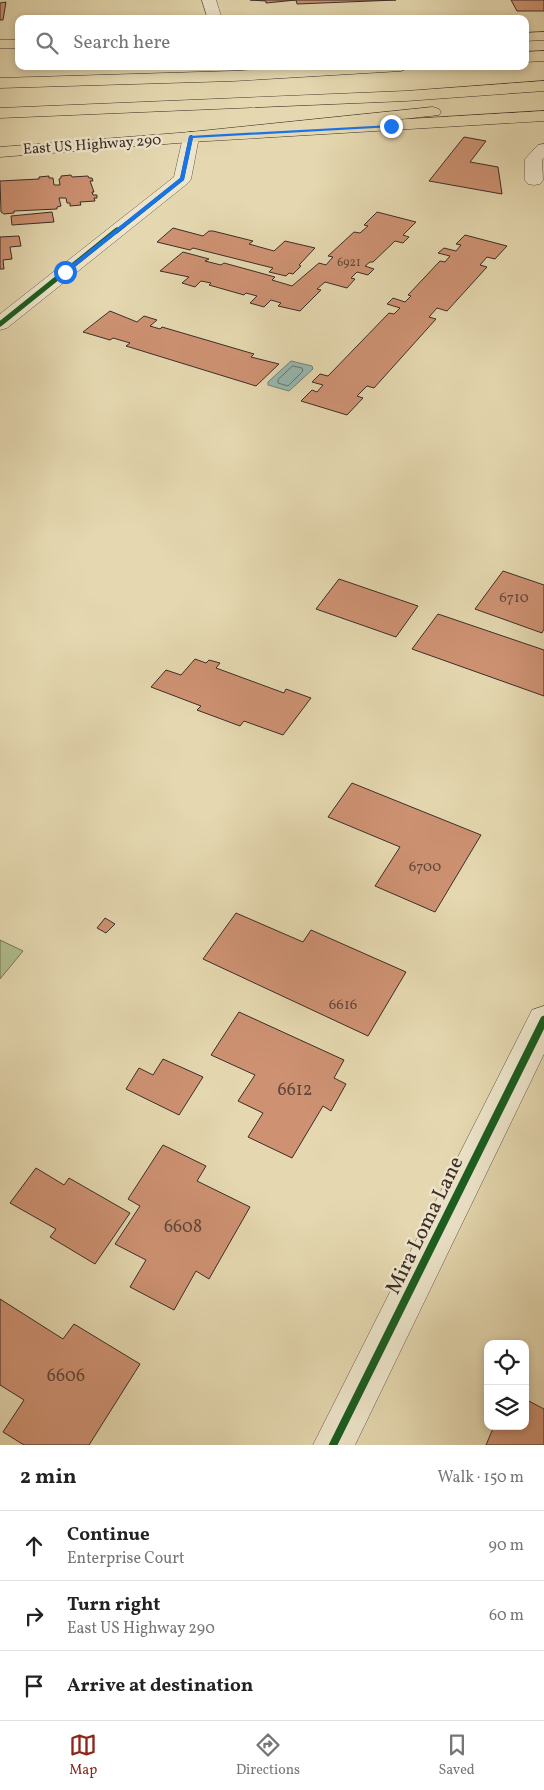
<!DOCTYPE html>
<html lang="en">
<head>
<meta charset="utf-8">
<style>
	:root { --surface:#fff; --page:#f2f2f2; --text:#222; --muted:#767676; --line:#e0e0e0; --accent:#8f2418 }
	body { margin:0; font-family:Vollkorn,serif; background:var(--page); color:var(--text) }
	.controls { position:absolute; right:15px; bottom:15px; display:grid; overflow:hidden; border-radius:10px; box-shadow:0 2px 8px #0003 }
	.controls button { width:45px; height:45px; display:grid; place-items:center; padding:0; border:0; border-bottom:1px solid var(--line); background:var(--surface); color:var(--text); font:25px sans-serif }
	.stop { position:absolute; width:15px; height:15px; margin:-11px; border:4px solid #1a73e8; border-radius:50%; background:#fff }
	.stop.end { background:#1a73e8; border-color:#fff; box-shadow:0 1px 5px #0008 }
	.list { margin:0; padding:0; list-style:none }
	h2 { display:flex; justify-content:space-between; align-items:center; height:65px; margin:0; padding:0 20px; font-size:21px }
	h2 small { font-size:16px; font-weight:400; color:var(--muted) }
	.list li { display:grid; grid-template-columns:32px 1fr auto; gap:15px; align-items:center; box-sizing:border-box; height:70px; padding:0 20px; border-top:1px solid var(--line) }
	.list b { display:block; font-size:19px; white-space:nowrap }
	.list p { margin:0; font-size:16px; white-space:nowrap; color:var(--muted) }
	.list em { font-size:16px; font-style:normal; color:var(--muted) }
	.icon { flex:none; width:28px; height:28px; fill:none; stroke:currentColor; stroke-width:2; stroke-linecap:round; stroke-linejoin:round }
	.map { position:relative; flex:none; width:544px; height:1445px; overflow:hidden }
	.search { position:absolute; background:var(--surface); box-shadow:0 2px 8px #0003; left:15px; right:15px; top:15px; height:55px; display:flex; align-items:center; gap:12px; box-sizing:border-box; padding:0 18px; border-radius:10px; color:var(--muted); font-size:19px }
	.sheet { height:275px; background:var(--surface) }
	nav { display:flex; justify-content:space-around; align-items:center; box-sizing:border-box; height:70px; border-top:1px solid var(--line); background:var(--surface); font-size:14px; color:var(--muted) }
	nav a { display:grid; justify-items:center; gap:2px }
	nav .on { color:var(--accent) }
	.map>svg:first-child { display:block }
</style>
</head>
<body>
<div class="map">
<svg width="544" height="1445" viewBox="0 0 544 1445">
	<rect width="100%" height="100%" fill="#e5d8b0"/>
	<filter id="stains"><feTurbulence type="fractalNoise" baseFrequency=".004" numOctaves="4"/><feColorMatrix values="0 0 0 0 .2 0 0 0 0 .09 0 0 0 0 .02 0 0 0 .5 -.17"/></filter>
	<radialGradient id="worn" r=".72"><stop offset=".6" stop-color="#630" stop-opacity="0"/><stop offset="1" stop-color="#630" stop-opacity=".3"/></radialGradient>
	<path fill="#b1bf8d" stroke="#76765a" d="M0 940 23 951 0 979Z"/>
	<path fill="#97b9b2" stroke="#72817a" d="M291 361 312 366 313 369 289 391 268 385V382Z"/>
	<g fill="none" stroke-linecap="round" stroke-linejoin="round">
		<path stroke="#68736c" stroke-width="1" d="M293 366 302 368 303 371 288 386 278 383V380Z"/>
	</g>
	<path fill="#ce9273" stroke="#3a2d27" d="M250 0H296L266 3V1Z
		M296 0H396L297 4Z
		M511 0H544V11H517Z
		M6 2 3 20H0V3Z
		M464 137 486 141 470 162 498 167 502 194 429 181Z
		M71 175 72 177 88 176 89 178H92L93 181H90L94 192H92L93 195H97V198H94L95 201 80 202 81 205 70 206V203H67L66 198H59L61 206 57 207V209L14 211V213L4 214 1 212 0 181 39 179V177L49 176V178H53L54 185H60L59 179 61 178V176Z
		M52 212 54 222 12 225 11 216Z
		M377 212 416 222 403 235 409 237 403 243 395 241 373 262H370L365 266 374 269 368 275 357 272 351 278 355 279 347 288 325 282 317 289 321 290 300 311 278 306 281 303 271 300 264 307 250 303 257 296 246 293 244 295 209 285 211 283 201 281 195 287 182 283 189 277 160 271 183 252 209 259 205 261 221 265 224 263 275 277 272 280 292 286 319 263 326 265 333 257 328 256 354 232 360 233 368 226 364 225Z
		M173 228 203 236 209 231H213L253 241 249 244 274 251 285 241 315 248 299 265 301 266 293 274 289 273 286 276 269 272 273 268 193 248 190 250 157 242Z
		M465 235 507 246 495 259 487 257 480 265 487 267 447 311 437 308 429 317 436 319 374 388 367 386 357 396 363 398 347 415 301 401 312 390 317 392 323 385 312 382 320 374 328 376 389 313 394 314 400 308 387 304 393 298 405 302 411 296 408 295 440 261 445 262 450 256 438 253 444 248 456 251 461 245 456 244Z
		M19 236 21 246 10 247 12 259 3 260 4 269H0V237Z
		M110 311 137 322 144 316 157 320 150 326 160 329 162 327 254 354 251 357 279 364 256 386 126 346 130 343 113 338 110 340 83 332Z
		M503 571 544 585V629L542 633 475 609Z
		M339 579 418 606 396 637 316 609Z
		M438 614 544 650V696L412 649Z
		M195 659 206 663 209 660 220 663 216 668 284 693 286 689 311 698 283 735 244 721 240 726 197 710 201 706 151 687 166 670 181 675Z
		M352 783 481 835 435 912 375 886 400 847 328 817Z
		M236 913 303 942 311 930 406 972 368 1036 203 959Z
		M105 918 115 924 106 933 97 928Z
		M239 1012 344 1060 334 1078 346 1084 331 1111 323 1106 292 1158 248 1137 263 1113 238 1101 255 1075 211 1055Z
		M163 1059 203 1077 179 1115 126 1089 139 1068 153 1075Z
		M163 1145 206 1166 197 1181 250 1207 209 1279 196 1271 174 1310 130 1287 146 1260 115 1244 140 1206 128 1199Z
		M36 1168 64 1185 69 1178 130 1213 95 1264 50 1237 56 1229 10 1203Z
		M0 1299 63 1339 74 1324 140 1364 89 1445H24L3 1432 24 1400 0 1385Z
		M525 1399 544 1409V1445H486L494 1426H525Z"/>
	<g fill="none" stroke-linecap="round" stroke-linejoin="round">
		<defs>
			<path id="minor" d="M202 0H216L222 19H208Z
				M191 132 197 133 199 137 191 179 188 183 7 328 0 330V314L174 177 183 137 185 133Z
				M544 144V158L542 160 543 180 540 184 534 185 528 184 525 180V159L538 145Z
				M544 1006V1054L355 1445H313L532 1010Z"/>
			<path id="major" d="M544 32V40L525 41V33Z
				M0 40H19V48H0Z
				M544 111V121L191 142 0 157V147L191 132Z"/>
			<path id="highway" d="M544 51V61L525 62V52Z
				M319 66H408L406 69 401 71 233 81 0 88V78L233 71Z
				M544 81V91L406 101 0 118V108L406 91Z
				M433 107 439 109 441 112 439 115 191 142 185 141 183 137 185 133 191 132Z"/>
		</defs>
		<use href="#minor" stroke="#655849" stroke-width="1"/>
		<use href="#major" stroke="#3a2d27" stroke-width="1"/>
		<use href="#highway" stroke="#3a2d27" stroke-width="1"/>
		<use href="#minor" fill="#eee6cc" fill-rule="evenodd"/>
		<use href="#major" fill="#e5d8b0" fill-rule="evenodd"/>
		<use href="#highway" fill="#e5d8b0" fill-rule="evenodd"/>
		<defs>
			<path id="cycleway-far2" d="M116 232 182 179 191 137"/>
			<path id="cycleway-far1" d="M0 324 117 230"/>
			<path id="cycleway" d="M333 1445 544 1020"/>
		</defs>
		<use href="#cycleway-far2" stroke="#eee6cc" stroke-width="5.5"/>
		<use href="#cycleway-far1" stroke="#eee6cc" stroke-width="8"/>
		<use href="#cycleway" stroke="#eee6cc" stroke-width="11"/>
		<use href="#cycleway-far2" stroke="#1b5e20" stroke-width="4"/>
		<use href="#cycleway-far1" stroke="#1b5e20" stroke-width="5"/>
		<use href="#cycleway" stroke="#1b5e20" stroke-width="8"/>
	</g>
	<path fill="#1a73e8" d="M391 125 393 127 193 138 184 180 67 273 62 272 180 178 189 136Z"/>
	<g text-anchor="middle" stroke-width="5" stroke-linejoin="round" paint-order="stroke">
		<g font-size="12" fill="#5f463a">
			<text x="349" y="266">6921</text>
		</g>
		<g font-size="15" fill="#3a2d27" stroke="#eee6cc">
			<text transform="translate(92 144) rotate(-4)" y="5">East US Highway 290</text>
		</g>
		<g font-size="15" fill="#5f463a">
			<text x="514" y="602">6710</text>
			<text x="425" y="871">6700</text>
			<text x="343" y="1009">6616</text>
		</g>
		<g font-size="18" fill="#5f463a">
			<text x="295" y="1095">6612</text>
			<text x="183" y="1232">6608</text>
			<text x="66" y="1381">6606</text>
		</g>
		<g font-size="21" fill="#3a2d27" stroke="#eee6cc">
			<text transform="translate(424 1225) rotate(-64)" y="7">Mira Loma Lane</text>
		</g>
	</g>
	<rect width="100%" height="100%" filter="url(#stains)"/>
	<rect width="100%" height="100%" fill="url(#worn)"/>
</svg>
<div class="controls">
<button><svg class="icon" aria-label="locate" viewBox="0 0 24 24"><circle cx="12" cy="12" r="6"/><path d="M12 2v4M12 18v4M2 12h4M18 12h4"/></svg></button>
<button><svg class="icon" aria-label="layers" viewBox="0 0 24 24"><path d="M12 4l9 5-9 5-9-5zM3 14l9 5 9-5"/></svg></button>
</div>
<div class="stop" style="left:65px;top:272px"></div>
<div class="stop end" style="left:391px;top:126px"></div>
<div class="search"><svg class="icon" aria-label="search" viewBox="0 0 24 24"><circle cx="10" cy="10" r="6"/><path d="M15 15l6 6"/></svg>Search here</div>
</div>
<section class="sheet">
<h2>2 min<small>Walk · 150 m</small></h2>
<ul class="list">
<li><svg class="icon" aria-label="ahead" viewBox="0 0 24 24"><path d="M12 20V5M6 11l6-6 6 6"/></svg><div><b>Continue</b><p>Enterprise Court</p></div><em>90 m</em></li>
<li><svg class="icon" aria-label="right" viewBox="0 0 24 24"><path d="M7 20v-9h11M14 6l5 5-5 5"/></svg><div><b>Turn right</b><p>East US Highway 290</p></div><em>60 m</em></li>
<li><svg class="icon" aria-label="arrive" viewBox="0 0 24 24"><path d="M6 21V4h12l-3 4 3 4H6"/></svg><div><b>Arrive at destination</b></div></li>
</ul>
</section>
<nav>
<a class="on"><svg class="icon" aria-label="map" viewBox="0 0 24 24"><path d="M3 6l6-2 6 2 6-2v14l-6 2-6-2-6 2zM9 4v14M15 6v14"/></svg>Map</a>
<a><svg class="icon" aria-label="directions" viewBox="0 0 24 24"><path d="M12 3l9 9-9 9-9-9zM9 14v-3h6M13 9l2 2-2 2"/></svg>Directions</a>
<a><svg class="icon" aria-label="saved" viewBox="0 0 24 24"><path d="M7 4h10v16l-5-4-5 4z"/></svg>Saved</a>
</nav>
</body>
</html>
